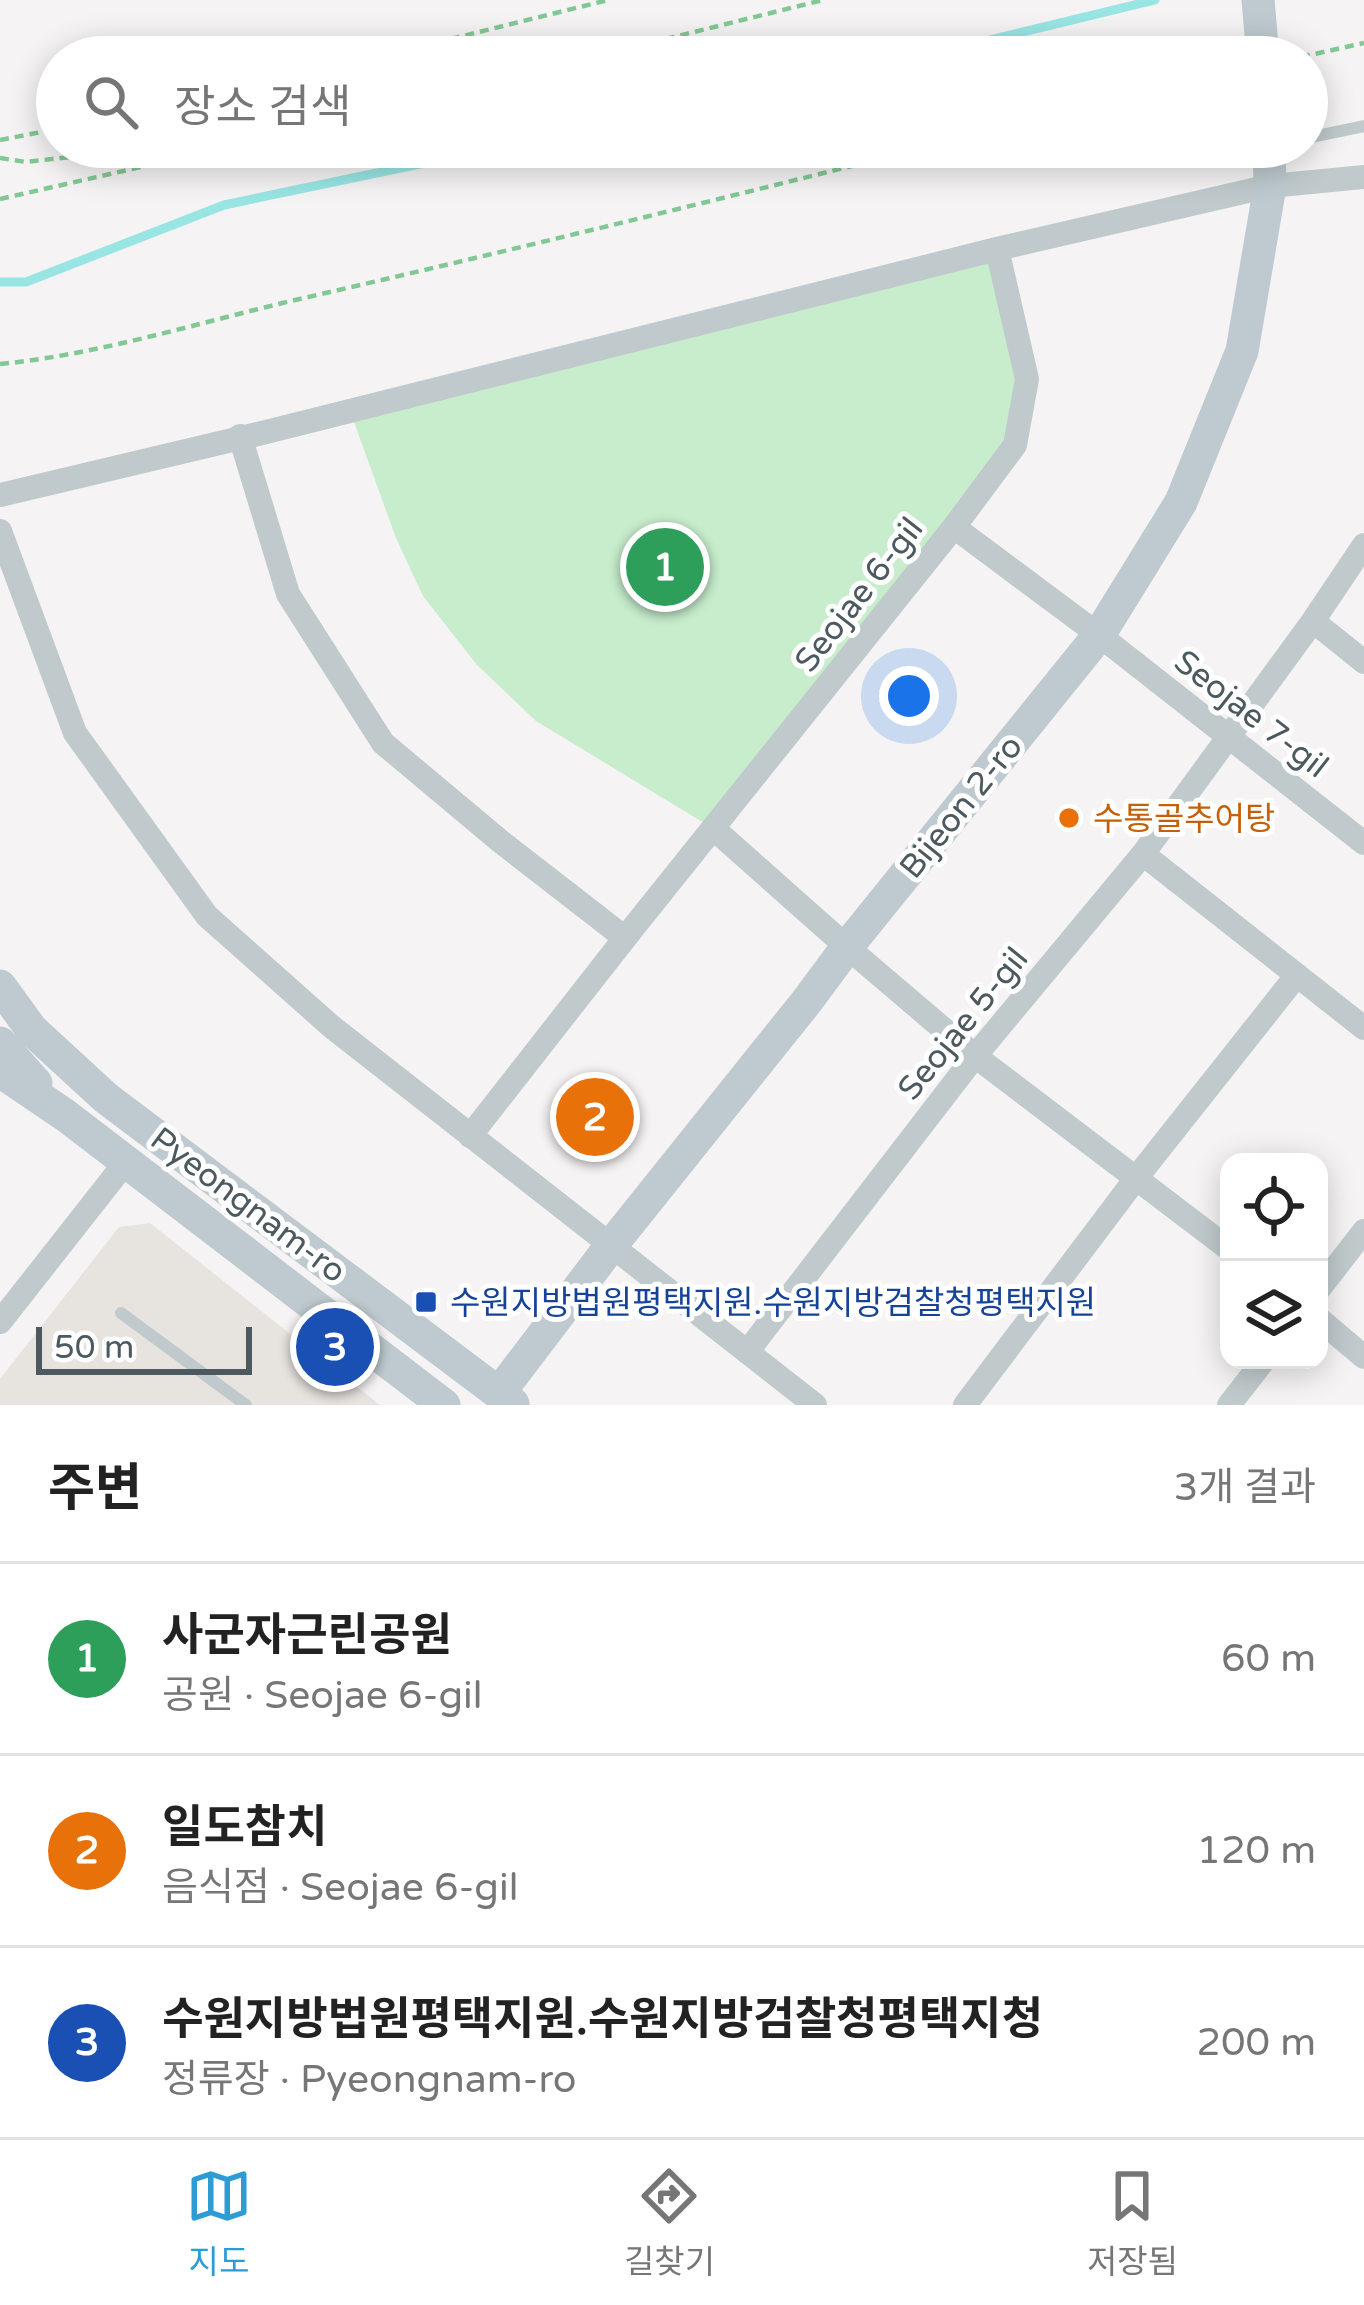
<!DOCTYPE html>
<html lang="ko">
<head>
<meta charset="utf-8">
<style>
	:root { --surface:#fff; --page:#f6f6f6; --text:#222; --muted:#767676; --line:#e0e0e0; --accent:#2d9cd4 }
	body { margin:0; font-family:"Varela Round","Noto Sans KR",sans-serif; background:var(--page); color:var(--text) }
	.controls { position:absolute; right:36px; bottom:36px; display:grid; overflow:hidden; border-radius:24px; box-shadow:0 6px 30px #0003 }
	.controls button { width:108px; height:108px; display:grid; place-items:center; padding:0; border:0; border-bottom:3px solid var(--line); background:var(--surface); color:var(--text); font:60px sans-serif }
	.scale { position:absolute; left:36px; bottom:30px; width:216px; box-sizing:border-box; padding-left:12px; border:6px solid #4c5a5f; border-top:0; font-size:33px; line-height:42px; white-space:nowrap; color:#4c5a5f; -webkit-text-stroke:9px #fff; paint-order:stroke }
	.you { position:absolute; left:909px; top:696px; width:42px; height:42px; margin:-30px; border:9px solid #fff; border-radius:50%; background:#1a73e8; box-shadow:0 0 0 18px #1a73e833 }
	.badge { display:grid; place-items:center; width:78px; height:78px; border-radius:50%; background:var(--accent); color:#fff; font-size:39px; font-weight:700 }
	.pin { position:absolute; translate:-50% -50%; border:6px solid #fff; box-shadow:0 3px 12px #0006 }
	.list { margin:0; padding:0; list-style:none }
	h2 { display:flex; justify-content:space-between; align-items:center; height:156px; margin:0; padding:0 48px; font-size:51px }
	h2 small { font-size:39px; font-weight:400; color:var(--muted) }
	.list li { display:grid; grid-template-columns:78px 1fr auto; gap:36px; align-items:center; box-sizing:border-box; height:192px; padding:0 48px; border-top:3px solid var(--line) }
	.list b { display:block; font-size:45px; white-space:nowrap }
	.list p { margin:0; font-size:39px; white-space:nowrap; color:var(--muted) }
	.list em { font-size:39px; font-style:normal; color:var(--muted) }
	.icon { flex:none; width:66px; height:66px; fill:none; stroke:currentColor; stroke-width:2; stroke-linecap:round; stroke-linejoin:round }
	.map { position:relative; flex:none; width:1364px; height:1405px; overflow:hidden }
	.search { position:absolute; background:var(--surface); box-shadow:0 6px 30px #0003; left:36px; right:36px; top:36px; height:132px; display:flex; align-items:center; gap:30px; box-sizing:border-box; padding:0 42px; border-radius:66px; color:var(--muted); font-size:45px }
	.sheet { height:732px; background:var(--surface) }
	nav { display:flex; justify-content:space-around; align-items:center; box-sizing:border-box; height:168px; border-top:3px solid var(--line); background:var(--surface); font-size:33px; color:var(--muted) }
	nav a { display:grid; justify-items:center; gap:6px }
	nav .on { color:var(--accent) }
	.map>svg:first-child { display:block }
</style>
</head>
<body>
<div class="map">
<svg width="1364" height="1405" viewBox="0 0 1364 1405">
	<rect width="100%" height="100%" fill="#f5f3f3"/>
	<path fill="#e7e3df" d="M150 1223 380 1405H0V1379L119 1227Z"/>
	<path fill="#c7edcd" d="M997 249 1027 379 1015 445 714 829 536 721 477 665 423 596 396 538 350 411Z"/>
	<g fill="none" stroke-linecap="round" stroke-linejoin="round">
		<path stroke="#98e5e4" stroke-width="9" d="M920 57 1155 0
			M0 282H26L224 205 501 147"/>
		<path stroke="#82c895" stroke-width="4.5" stroke-dasharray="9 6" stroke-linecap="butt" d="M378 57 608 0
			M593 57 823 0
			M1301 57 1364 43
			M0 140 57 129
			M0 158 26 162 157 147 184 157
			M0 199 229 147
			M0 364C103 354 203 321 304 298 513 250 720 199 928 147"/>
		<path stroke="#c0cacd" stroke-width="12" d="M1307 138 1364 126
			M121 1313 246 1405"/>
		<path stroke="#c0cacd" stroke-width="24" d="M240 436 288 594 383 743 500 841 625 938
			M0 495 262 433 997 249 1270 186 1364 177
			M954 527 1099 635 1364 843
			M0 531 75 733 207 916 332 1027 815 1405
			M1313 621 1364 662
			M714 829 847 947 975 1056 1229 1249
			M1143 854 1364 1028
			M470 1136 625 938 954 527 1015 445 1027 379 997 249
			M1319 1289 1364 1231
			M1319 1319 1364 1357
			M0 1322 125 1163
			M747 1352 975 1056 1143 854 1313 621 1364 545
			M965 1405 1137 1177 1297 975
			M1229 1405 1264 1360"/>
		<path stroke="#becacf" stroke-width="33" d="M1258 0 1263 57
			M0 986 32 1030 106 1098 513 1404
			M0 1043 36 1083
			M0 1071 65 1115 444 1405
			M499 1393 610 1247 807 1001 847 947 1099 635 1181 502 1242 351 1270 186 1269 147"/>
	</g>
	<circle fill="#e8710a" stroke="#fff" stroke-width="4.5" cx="1069" cy="818" r="12"/>
	<rect fill="#1a4fb4" stroke="#fff" stroke-width="4.5" x="414" y="1290" width="24" height="24" rx="6"/>
	<g text-anchor="middle" stroke-width="10" stroke-linejoin="round" paint-order="stroke">
		<g font-size="33" fill="#4c5a5f" stroke="#fff">
			<text transform="translate(858 594) rotate(-52)" y="12">Seojae 6-gil</text>
			<text transform="translate(1252 713) rotate(38)" y="12">Seojae 7-gil</text>
			<text transform="translate(960 806) rotate(-51)" y="12">Bijeon 2-ro</text>
			<text transform="translate(962 1023) rotate(-51)" y="12">Seojae 5-gil</text>
			<text transform="translate(249 1204) rotate(37)" y="12">Pyeongnam-ro</text>
		</g>
		<g font-size="33" fill="#c56008" stroke="#fff" text-anchor="start">
			<text x="1093" y="830">수통골추어탕</text>
		</g>
		<g font-size="33" fill="#164399" stroke="#fff" text-anchor="start">
			<text x="450" y="1314">수원지방법원평택지원.수원지방검찰청평택지원</text>
		</g>
	</g>
</svg>
<div class="controls">
<button><svg class="icon" aria-label="locate" viewBox="0 0 24 24"><circle cx="12" cy="12" r="6"/><path d="M12 2v4M12 18v4M2 12h4M18 12h4"/></svg></button>
<button><svg class="icon" aria-label="layers" viewBox="0 0 24 24"><path d="M12 4l9 5-9 5-9-5zM3 14l9 5 9-5"/></svg></button>
</div>
<div class="scale">50 m</div>
<div class="you"></div>
<div class="pin badge" style="left:665px;top:567px;background:#2e9e5b">1</div>
<div class="pin badge" style="left:595px;top:1117px;background:#e8710a">2</div>
<div class="pin badge" style="left:335px;top:1347px;background:#1a4fb4">3</div>
<div class="search"><svg class="icon" aria-label="search" viewBox="0 0 24 24"><circle cx="10" cy="10" r="6"/><path d="M15 15l6 6"/></svg>장소 검색</div>
</div>
<section class="sheet">
<h2>주변<small>3개 결과</small></h2>
<ul class="list">
<li><span class="badge" style="background:#2e9e5b">1</span><div><b>사군자근린공원</b><p>공원 · Seojae 6-gil</p></div><em>60 m</em></li>
<li><span class="badge" style="background:#e8710a">2</span><div><b>일도참치</b><p>음식점 · Seojae 6-gil</p></div><em>120 m</em></li>
<li><span class="badge" style="background:#1a4fb4">3</span><div><b>수원지방법원평택지원.수원지방검찰청평택지청</b><p>정류장 · Pyeongnam-ro</p></div><em>200 m</em></li>
</ul>
</section>
<nav>
<a class="on"><svg class="icon" aria-label="map" viewBox="0 0 24 24"><path d="M3 6l6-2 6 2 6-2v14l-6 2-6-2-6 2zM9 4v14M15 6v14"/></svg>지도</a>
<a><svg class="icon" aria-label="directions" viewBox="0 0 24 24"><path d="M12 3l9 9-9 9-9-9zM9 14v-3h6M13 9l2 2-2 2"/></svg>길찾기</a>
<a><svg class="icon" aria-label="saved" viewBox="0 0 24 24"><path d="M7 4h10v16l-5-4-5 4z"/></svg>저장됨</a>
</nav>
</body>
</html>
